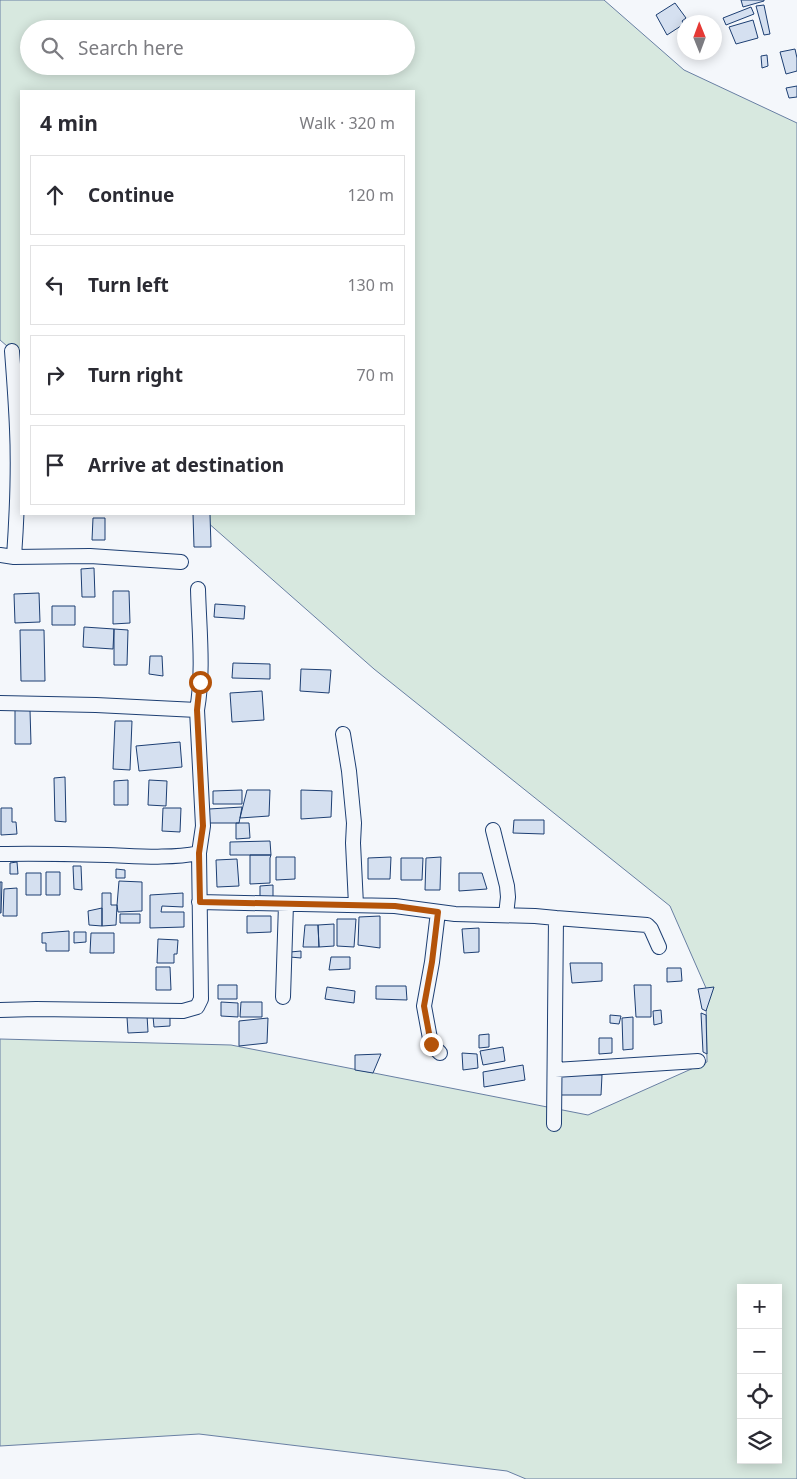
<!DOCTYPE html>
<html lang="en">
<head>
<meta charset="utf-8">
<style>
	:root { --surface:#fff; --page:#f2f2f3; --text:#2b2b33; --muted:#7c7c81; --line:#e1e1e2 }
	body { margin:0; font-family:"Noto Sans",sans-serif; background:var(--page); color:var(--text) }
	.controls { position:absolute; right:15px; bottom:15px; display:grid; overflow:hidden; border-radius:0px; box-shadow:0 2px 12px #0003 }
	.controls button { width:45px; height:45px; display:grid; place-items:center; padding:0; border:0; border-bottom:1px solid var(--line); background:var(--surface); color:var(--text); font:25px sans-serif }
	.compass { position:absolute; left:677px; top:15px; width:45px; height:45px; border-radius:50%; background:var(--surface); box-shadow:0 2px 12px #0003; rotate:359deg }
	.stop { position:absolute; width:15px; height:15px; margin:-11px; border:4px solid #b45309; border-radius:50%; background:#fff }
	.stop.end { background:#b45309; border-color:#fff; box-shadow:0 1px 5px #0008 }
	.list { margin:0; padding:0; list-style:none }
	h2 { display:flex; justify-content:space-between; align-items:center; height:65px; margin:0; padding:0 20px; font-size:21px }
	h2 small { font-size:16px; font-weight:400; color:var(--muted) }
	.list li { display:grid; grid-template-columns:32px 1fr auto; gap:15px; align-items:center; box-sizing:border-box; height:80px; margin:0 10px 10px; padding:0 10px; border:1px solid var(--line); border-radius:0px }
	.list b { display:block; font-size:19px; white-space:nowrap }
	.list em { font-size:16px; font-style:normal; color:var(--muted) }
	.icon { flex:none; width:28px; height:28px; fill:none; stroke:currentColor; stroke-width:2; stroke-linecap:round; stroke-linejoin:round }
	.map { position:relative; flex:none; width:797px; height:1479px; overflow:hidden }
	.search { position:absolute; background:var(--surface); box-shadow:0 2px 12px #0003; left:20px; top:20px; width:395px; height:55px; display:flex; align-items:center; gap:12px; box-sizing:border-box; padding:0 18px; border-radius:28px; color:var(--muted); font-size:19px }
	.panel { position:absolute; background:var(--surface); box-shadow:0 2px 12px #0003; left:20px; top:90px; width:395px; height:425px; border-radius:0px }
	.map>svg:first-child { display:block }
</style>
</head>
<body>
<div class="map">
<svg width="797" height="1479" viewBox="0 0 797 1479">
	<rect width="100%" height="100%" fill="#f4f7fb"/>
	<path fill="#d7e8df" stroke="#687fa3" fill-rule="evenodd" d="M0 0H604L684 70 797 123V1479H526L507 1471 199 1434 0 1446V1039L231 1045 588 1115 707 1062 706 988 670 906 374 669 198 514H414V91H21V358L0 340ZM29 29H406V66H29ZM741 1288H778V1460H741Z"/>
	<path fill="#d5e0f0" stroke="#1d3f73" d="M741 0H764V1L743 7Z
		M675 3 686 18 682 21 684 24 667 35 656 15Z
		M764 5 770 34 764 35 756 6Z
		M751 7 754 14 726 25 723 18Z
		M753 20 758 38 736 44 729 27Z
		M795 49 797 58V71L786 74 780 52Z
		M767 55 768 66 762 68 761 56Z
		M797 86V97L789 98 786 88Z
		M193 514H210L211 547H194Z
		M93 518H105V540H92Z
		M94 568 95 597H82L81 569Z
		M113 591H129L130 623 113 624Z
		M39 593 40 622 15 623 14 594Z
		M215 604 245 606 244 619 214 617Z
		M52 606H75V625H52Z
		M84 627 114 629 113 649 83 647Z
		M114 629 128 630 127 665H114Z
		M20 630H44L45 681H21Z
		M150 656H162L163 676 149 674Z
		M233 663 270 664V679L232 678Z
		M301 669 331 670 329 693 300 691Z
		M262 691 264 720 232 722 230 693Z
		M15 710H30L31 744H15Z
		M115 721H132L130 770 113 769Z
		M180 742 182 767 139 771 136 746Z
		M65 777 66 822 55 821 54 778Z
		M128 780V805H114V781Z
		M149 780 167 781 166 806 148 805Z
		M242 790V804H213V791Z
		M247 790H270L269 816 240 818Z
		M301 790 332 791 331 817 301 819Z
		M242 807 239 823H208L209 809Z
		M1 808H12V822H16L17 834 1 835Z
		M163 808H181L180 832 162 831Z
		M514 820H544V834L513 833Z
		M236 823H249L250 838 236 839Z
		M270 841 271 855H230V842Z
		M250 855H271L270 858V883L250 884Z
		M276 857H295V879L276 880Z
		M391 857 390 879H368V858Z
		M441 857 440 890H425L426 858Z
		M401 858H423L422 880H401Z
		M237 859 239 886 217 887 216 860Z
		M17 862 18 874H10V863Z
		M73 866H81L82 890 74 889Z
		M116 869 125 870V878H116Z
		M46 872H60V895H46Z
		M26 873H41V895H26Z
		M459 873H482L487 889 459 891Z
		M119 881 142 882V911L118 912 117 905Z
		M0 882H2L1 913H0Z
		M273 885V898L260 899V886Z
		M17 888V916H3L4 889Z
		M102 893H111V905H117L116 925 102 926Z
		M183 893V907L162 906 161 912H184V927L150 928V895Z
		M102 908V926L89 925 88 911Z
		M120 914H140V923H120Z
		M247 916H271V932L247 933Z
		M380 916V948L358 945 359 917Z
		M337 919H356L354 947 337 946Z
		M334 924V946L319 947 318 925Z
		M305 925H318L319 947H303Z
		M479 928V952L464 953 462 929Z
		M69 931V951H46V943H42V933Z
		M74 932H86V942L74 943Z
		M91 933H114V953H90Z
		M158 939 178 940 177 954H174V963H157Z
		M301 951V958L290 957V952Z
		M331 957H350V969L329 970Z
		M570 963H602V981L572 983Z
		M156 967H170L171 990H156Z
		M667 968H681L682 981 667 982Z
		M218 985H237V999H218Z
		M634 985H651V1017H636Z
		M376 986H406L407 1000 376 999Z
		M327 987 355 991 354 1003 325 999Z
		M714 987 706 1011 702 1009 698 989Z
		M221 1002 238 1003V1017L221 1016Z
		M241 1002H262V1017H240Z
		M661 1010 662 1023 654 1025 653 1011Z
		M701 1013 706 1015 707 1054 703 1052Z
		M147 1015 148 1032 128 1033 127 1017Z
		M170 1015V1026L154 1027 153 1016Z
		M610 1015 621 1016 619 1024 610 1023Z
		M633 1017V1049L623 1050 622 1018Z
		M268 1018 267 1043 239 1046V1021Z
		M489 1034V1047L479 1048V1035Z
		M599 1038H612V1053L599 1054Z
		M503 1047 505 1061 483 1065 480 1051Z
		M462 1053 477 1054 478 1068 463 1070Z
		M381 1054 373 1073 355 1070V1055Z
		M523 1065 525 1080 484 1087 483 1072Z
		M561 1074 602 1075 601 1095H561Z"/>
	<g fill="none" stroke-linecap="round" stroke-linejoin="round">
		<defs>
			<path id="minor" d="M12 351C14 377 16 403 17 429 19 472 17 514 14 557
				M0 555 14 557 90 556 181 562
				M0 703 96 705 197 710
				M343 734 349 771 354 823 353 843 356 905
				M493 830 507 886 508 897 506 915
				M0 854C36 853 72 854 107 855 138 856 169 859 199 853L203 826 197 710C204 670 199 629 198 589
				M199 902 395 906 455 914 535 916 556 918 554 1124
				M438 912 432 962 424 1006 431 1044 440 1053
				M556 918 647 925 651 929 659 947
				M283 997 286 904
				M0 1010 36 1009 183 1011 197 1007 201 999 199 853
				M555 1070 698 1061"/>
		</defs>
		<use href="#minor" stroke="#1d3f73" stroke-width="16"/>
		<use href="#minor" stroke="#f4f7fb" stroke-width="14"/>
	</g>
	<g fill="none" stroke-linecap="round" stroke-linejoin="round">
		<path stroke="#b45309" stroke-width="6" d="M200 682 197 710 203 826 199 853 200 902 395 906 438 912 432 962 424 1006 431 1044"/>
	</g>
</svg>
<div class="controls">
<button>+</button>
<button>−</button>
<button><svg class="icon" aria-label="locate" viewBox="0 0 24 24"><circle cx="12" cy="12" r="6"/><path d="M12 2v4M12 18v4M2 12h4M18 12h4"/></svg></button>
<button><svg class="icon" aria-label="layers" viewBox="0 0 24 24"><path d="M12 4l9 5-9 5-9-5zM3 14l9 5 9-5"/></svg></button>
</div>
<svg class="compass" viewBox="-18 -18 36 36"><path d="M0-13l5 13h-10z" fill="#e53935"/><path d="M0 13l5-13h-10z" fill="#7c7c81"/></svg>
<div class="stop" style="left:200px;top:682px"></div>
<div class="stop end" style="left:431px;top:1044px"></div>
<div class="search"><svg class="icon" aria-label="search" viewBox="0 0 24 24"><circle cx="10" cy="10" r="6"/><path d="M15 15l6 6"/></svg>Search here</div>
<section class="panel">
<h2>4 min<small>Walk · 320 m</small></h2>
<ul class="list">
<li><svg class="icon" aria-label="ahead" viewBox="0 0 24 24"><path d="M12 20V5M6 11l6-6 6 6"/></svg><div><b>Continue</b></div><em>120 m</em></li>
<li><svg class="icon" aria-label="left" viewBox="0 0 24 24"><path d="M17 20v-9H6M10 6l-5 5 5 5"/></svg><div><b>Turn left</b></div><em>130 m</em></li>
<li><svg class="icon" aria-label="right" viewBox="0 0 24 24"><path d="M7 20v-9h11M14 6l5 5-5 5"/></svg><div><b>Turn right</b></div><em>70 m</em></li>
<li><svg class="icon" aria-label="arrive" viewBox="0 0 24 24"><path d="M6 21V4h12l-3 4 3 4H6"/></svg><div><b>Arrive at destination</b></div></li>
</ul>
</section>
</div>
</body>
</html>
